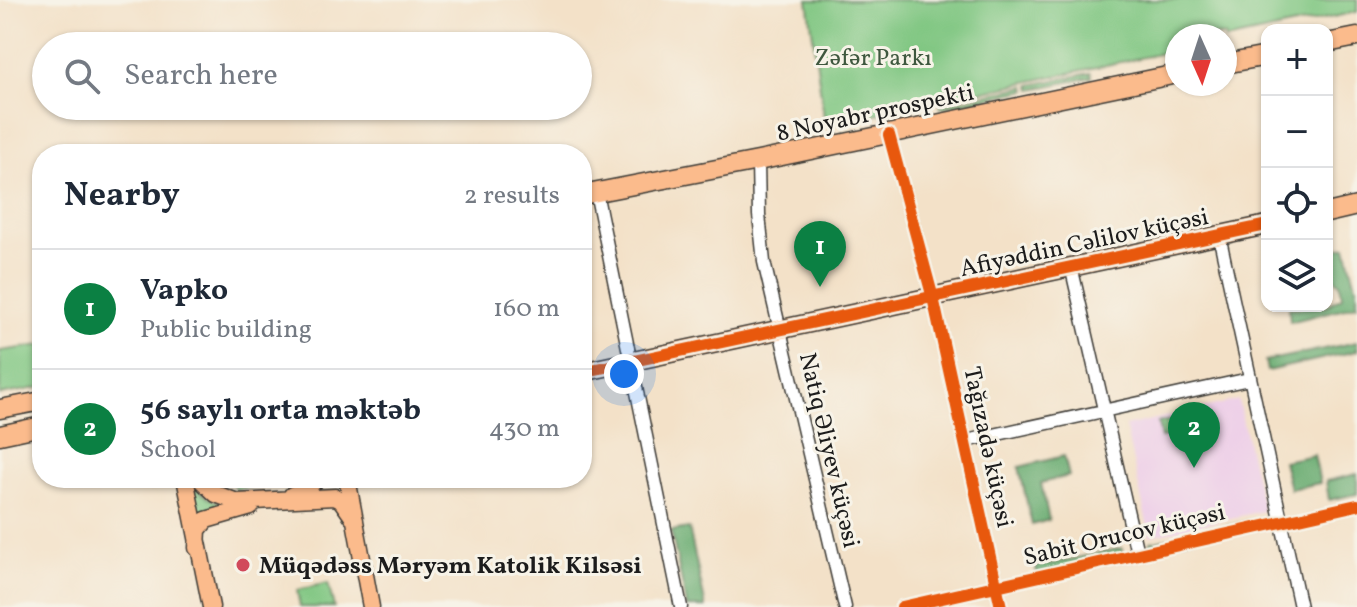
<!DOCTYPE html>
<html lang="en">
<head>
<meta charset="utf-8">
<style>
	:root { --surface:#fff; --page:#f2f2f3; --text:#1f2937; --muted:#747a83; --line:#e0e1e3; --accent:#0b8043 }
	body { margin:0; font-family:Vollkorn,serif; background:var(--page); color:var(--text) }
	.controls { position:absolute; right:24px; top:24px; display:grid; overflow:hidden; border-radius:16px; box-shadow:0 2px 6px #0004 }
	.controls button { width:72px; height:72px; display:grid; place-items:center; padding:0; border:0; border-bottom:2px solid var(--line); background:var(--surface); color:var(--text); font:40px sans-serif }
	.compass { position:absolute; left:1165px; top:24px; width:72px; height:72px; border-radius:50%; background:var(--surface); box-shadow:0 2px 6px #0004; rotate:177deg }
	.you { position:absolute; left:624px; top:374px; width:28px; height:28px; margin:-20px; border:6px solid #fff; border-radius:50%; background:#1a73e8; box-shadow:0 0 0 12px #1a73e833 }
	.badge { display:grid; place-items:center; width:52px; height:52px; border-radius:50%; background:var(--accent); color:#fff; font-size:26px; font-weight:700 }
	.pin { position:absolute; translate:-50% -66px; filter:drop-shadow(0 2px 4px #0008) }
	.pin::after { content:''; position:absolute; top:42px; width:28px; height:24px; background:inherit; clip-path:polygon(0 0,100% 0,50% 100%) }
	.list { margin:0; padding:0; list-style:none }
	h2 { display:flex; justify-content:space-between; align-items:center; height:104px; margin:0; padding:0 32px; font-size:34px }
	h2 small { font-size:26px; font-weight:400; color:var(--muted) }
	.list li { display:grid; grid-template-columns:52px 1fr auto; gap:24px; align-items:center; box-sizing:border-box; height:120px; padding:0 32px; border-top:2px solid var(--line) }
	.list b { display:block; font-size:30px; white-space:nowrap }
	.list p { margin:0; font-size:26px; white-space:nowrap; color:var(--muted) }
	.list em { font-size:26px; font-style:normal; color:var(--muted) }
	.icon { flex:none; width:44px; height:44px; fill:none; stroke:currentColor; stroke-width:2; stroke-linecap:round; stroke-linejoin:round }
	.map { position:relative; flex:none; width:1357px; height:607px; overflow:hidden }
	.search { position:absolute; background:var(--surface); box-shadow:0 2px 6px #0004; left:32px; top:32px; width:560px; height:88px; display:flex; align-items:center; gap:20px; box-sizing:border-box; padding:0 28px; border-radius:44px; color:var(--muted); font-size:30px }
	.panel { position:absolute; background:var(--surface); box-shadow:0 2px 6px #0004; left:32px; top:144px; width:560px; height:344px; border-radius:32px }
	.map>svg:first-child { display:block }
</style>
</head>
<body>
<div class="map">
<svg width="1357" height="607" viewBox="0 0 1357 607">
	<rect width="100%" height="100%" fill="#f7f3e8"/>
	<filter id="ink" filterUnits="userSpaceOnUse"><feTurbulence type="fractalNoise" baseFrequency=".0125" numOctaves="2"/><feDisplacementMap in="SourceGraphic" scale="16" xChannelSelector="R" yChannelSelector="G"/><feConvolveMatrix kernelMatrix="1 2 1 2 8 2 1 2 1" color-interpolation-filters="sRGB"/></filter>
	<filter id="wash" filterUnits="userSpaceOnUse"><feTurbulence type="fractalNoise" baseFrequency=".006" numOctaves="4" result="noise"/><feDisplacementMap in="SourceGraphic" scale="32" xChannelSelector="R" yChannelSelector="G"/><feGaussianBlur stdDeviation="1.8" result="paint"/><feColorMatrix in="noise" values="0 0 0 0 0 0 0 0 0 0 0 0 0 0 0 0 0 1.4 0 .05"/><feComposite in="paint" operator="in"/></filter>
	<g filter="url(#wash)">
		<rect width="100%" height="100%" fill="#f3e1c8"/>
		<path fill="#eed0e8" d="M1238 400 1263 511 1150 536 1125 426Z"/>
		<path fill="#7fc681" stroke="#4e714e" stroke-width="2" d="M808 0H1357V12L1225 40V36H1177V50L825 125Z
			M1091 73 1092 77 1032 89 1031 85Z
			M1026 86 1027 90 941 108 940 105Z
			M42 345V387L0 395V351Z
			M1199 414 1202 429 1161 438 1158 423Z
			M233 478H295L235 490Z
			M191 481C202 495 209 501 226 504L198 516Z
			M328 583 334 607H300L297 590Z"/>
		<path fill="#67ab6f" stroke="#426446" stroke-width="2" d="M1346 246 1357 290V305L1290 322 1289 308 1323 307 1342 297 1340 283 1327 273V251Z
			M1357 342V351L1267 371 1265 361Z
			M1314 455 1320 483 1290 489 1283 461Z
			M1064 456 1069 476 1041 483 1049 520 1032 525 1019 467Z
			M1357 474V494L1329 500 1326 481Z
			M1264 518V522L1149 548 1150 542Z
			M689 528 706 607H687L671 531Z
			M1122 548 1123 554 1037 574 1036 567Z"/>
	</g>
	<g filter="url(#ink)">
		<g fill="none" stroke-linecap="round" stroke-linejoin="round">
			<defs>
				<path id="minor" d="M889 135 934 302 1001 607
					M758 161 759 215 764 262 845 607
					M596 192 681 607
					M1219 235 1300 607
					M1071 266 1137 553
					M966 441 1249 379
					M902 607 1357 505"/>
				<path id="major" d="M185 478 211 607
					M199 478 216 494 237 502 335 497 341 500 355 520
					M347 478 371 607
					M292 495 309 487 317 478
					M197 548 198 530 206 520 251 507"/>
				<path id="highway" d="M1327 43 1357 37
					M1225 64 1267 56
					M582 195 758 161 1177 74
					M1327 213 1357 206
					M582 372 1267 225
					M0 409 42 401
					M0 435 42 426"/>
			</defs>
			<use href="#minor" stroke="#3c3a36" stroke-width="15"/>
			<use href="#major" stroke="#3c3a36" stroke-width="19"/>
			<use href="#highway" stroke="#3c3a36" stroke-width="21"/>
			<use href="#minor" stroke="#fff" stroke-width="12"/>
			<use href="#major" stroke="#fbbb8c" stroke-width="16"/>
			<use href="#highway" stroke="#fbbb8c" stroke-width="18"/>
			<defs>
				<path id="cycleway" d="M889 135 934 302 1001 607
					M582 372 1267 225
					M902 607 1357 505"/>
			</defs>
			<use href="#cycleway" stroke="#f7f3e8" stroke-width="17"/>
			<use href="#cycleway" stroke="#e8590c" stroke-width="12"/>
		</g>
	</g>
	<circle fill="#d1495b" stroke="#f7f3e8" stroke-width="3" cx="243" cy="565" r="8"/>
	<g text-anchor="middle" stroke-width="6" stroke-linejoin="round" paint-order="stroke">
		<g font-size="24" fill="#3f583f" stroke="#f7f3e8">
			<text x="873" y="65">Zəfər Parkı</text>
		</g>
		<g font-size="24" fill="#1c1c1c" stroke="#f7f3e8">
			<text transform="translate(875 112) rotate(-12)" y="8">8 Noyabr prospekti</text>
			<text transform="translate(1084 242) rotate(-12)" y="8">Afiyəddin Cəlilov küçəsi</text>
			<text transform="translate(989 447) rotate(78)" y="8">Tağızadə küçəsi</text>
			<text transform="translate(830 450) rotate(77)" y="8">Natiq Əliyev küçəsi</text>
			<text transform="translate(1124 534) rotate(-13)" y="8">Sabit Orucov küçəsi</text>
		</g>
		<g font-size="24" font-weight="bold" fill="#1c1c1c" stroke="#f7f3e8" text-anchor="start">
			<text x="259" y="573">Müqədəss Məryəm Katolik Kilsəsi</text>
		</g>
	</g>
</svg>
<div class="controls">
<button>+</button>
<button>−</button>
<button><svg class="icon" aria-label="locate" viewBox="0 0 24 24"><circle cx="12" cy="12" r="6"/><path d="M12 2v4M12 18v4M2 12h4M18 12h4"/></svg></button>
<button><svg class="icon" aria-label="layers" viewBox="0 0 24 24"><path d="M12 4l9 5-9 5-9-5zM3 14l9 5 9-5"/></svg></button>
</div>
<svg class="compass" viewBox="-18 -18 36 36"><path d="M0-13l5 13h-10z" fill="#e53935"/><path d="M0 13l5-13h-10z" fill="#747a83"/></svg>
<div class="you"></div>
<div class="pin badge" style="left:820px;top:287px">1</div>
<div class="pin badge" style="left:1194px;top:468px">2</div>
<div class="search"><svg class="icon" aria-label="search" viewBox="0 0 24 24"><circle cx="10" cy="10" r="6"/><path d="M15 15l6 6"/></svg>Search here</div>
<section class="panel">
<h2>Nearby<small>2 results</small></h2>
<ul class="list">
<li><span class="badge">1</span><div><b>Vapko</b><p>Public building</p></div><em>160 m</em></li>
<li><span class="badge">2</span><div><b>56 saylı orta məktəb</b><p>School</p></div><em>430 m</em></li>
</ul>
</section>
</div>
</body>
</html>
